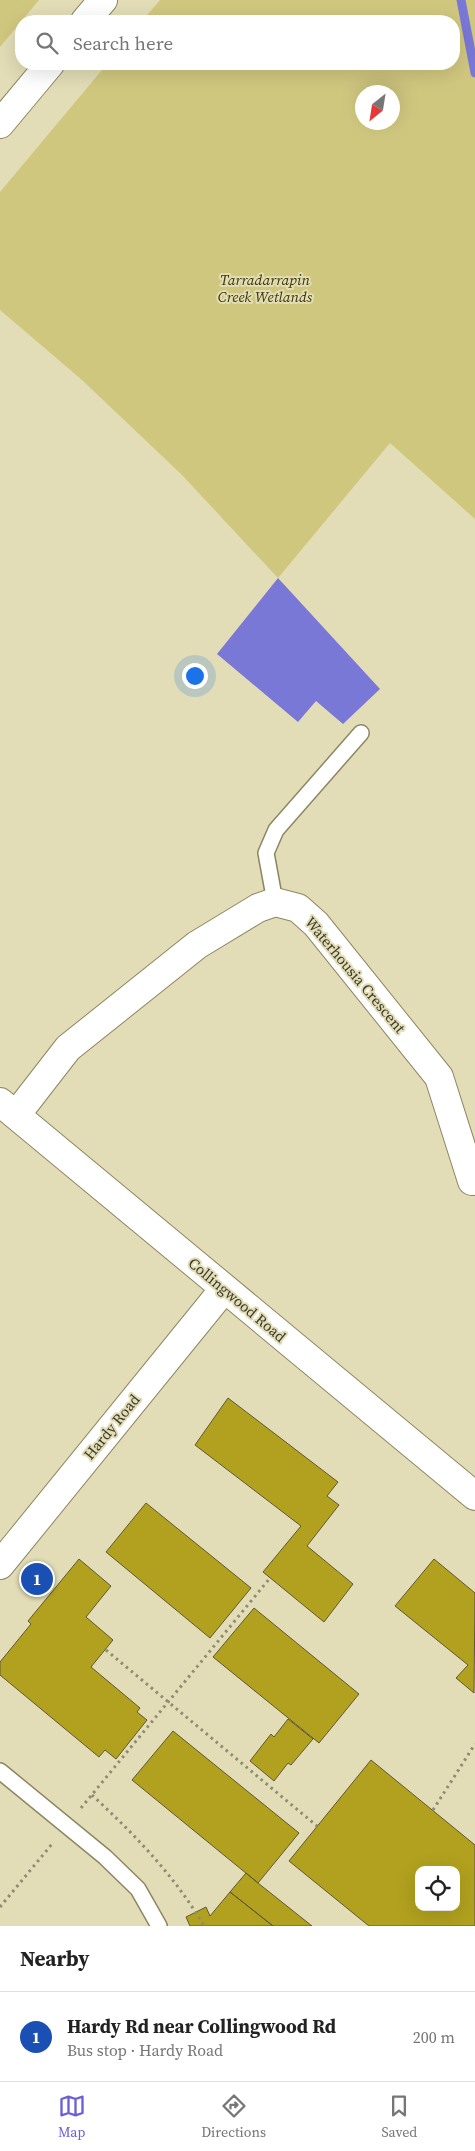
<!DOCTYPE html>
<html lang="en">
<head>
<meta charset="utf-8">
<style>
	:root { --surface:#fff; --page:#f2f2f2; --text:#222; --muted:#767676; --line:#e0e0e0; --accent:#6960d9 }
	body { margin:0; font-family:"Source Serif 4",serif; background:var(--page); color:var(--text) }
	.controls { position:absolute; right:15px; bottom:15px; display:grid; overflow:hidden; border-radius:10px; box-shadow:0 5px 20px #0002 }
	.controls button { width:45px; height:45px; display:grid; place-items:center; padding:0; border:0; border-bottom:1px solid var(--line); background:var(--surface); color:var(--text); font:25px sans-serif }
	.compass { position:absolute; left:355px; top:85px; width:45px; height:45px; border-radius:50%; background:var(--surface); box-shadow:0 5px 20px #0002; rotate:210deg }
	.you { position:absolute; left:194px; top:675px; width:18px; height:18px; margin:-12px; border:4px solid #fff; border-radius:50%; background:#1a73e8; box-shadow:0 0 0 8px #1a73e833 }
	.badge { display:grid; place-items:center; width:32px; height:32px; border-radius:50%; background:var(--accent); color:#fff; font-size:16px; font-weight:700 }
	.pin { position:absolute; translate:-50% -50%; border:2px solid #fff; box-shadow:0 1px 5px #0006 }
	.list { margin:0; padding:0; list-style:none }
	h2 { display:flex; justify-content:space-between; align-items:center; height:65px; margin:0; padding:0 20px; font-size:21px }
	h2 small { font-size:16px; font-weight:400; color:var(--muted) }
	.list li { display:grid; grid-template-columns:32px 1fr auto; gap:15px; align-items:center; box-sizing:border-box; height:90px; padding:0 20px; border-top:1px solid var(--line) }
	.list b { display:block; font-size:19px; white-space:nowrap }
	.list p { margin:0; font-size:16px; white-space:nowrap; color:var(--muted) }
	.list em { font-size:16px; font-style:normal; color:var(--muted) }
	.icon { flex:none; width:28px; height:28px; fill:none; stroke:currentColor; stroke-width:2; stroke-linecap:round; stroke-linejoin:round }
	.map { position:relative; flex:none; width:475px; height:1926px; overflow:hidden }
	.search { position:absolute; background:var(--surface); box-shadow:0 5px 20px #0002; left:15px; right:15px; top:15px; height:55px; display:flex; align-items:center; gap:12px; box-sizing:border-box; padding:0 18px; border-radius:20px; color:var(--muted); font-size:19px }
	.sheet { height:155px; background:var(--surface) }
	nav { display:flex; justify-content:space-around; align-items:center; box-sizing:border-box; height:70px; border-top:1px solid var(--line); background:var(--surface); font-size:14px; color:var(--muted) }
	nav a { display:grid; justify-items:center; gap:2px }
	nav .on { color:var(--accent) }
	.map>svg:first-child { display:block }
</style>
</head>
<body>
<div class="map">
<svg width="475" height="1926" viewBox="0 0 475 1926">
	<rect width="100%" height="100%" fill="#e2ddb6"/>
	<path fill="#d0c77f" fill-rule="evenodd" d="M0 0H39L0 47Z
		M160 0H475V519L390 443 278 578 182 475 82 380 0 310V192L107 64H454V21H142ZM392 92V122H362V92Z"/>
	<path fill="#7a78d6" d="M278 578 380 689 343 724 316 701 298 722 217 654Z"/>
	<g fill="none" stroke-linecap="round" stroke-linejoin="round">
		<path stroke="#7a78d6" stroke-width="9" d="M461 0 475 73"/>
	</g>
	<path fill="#b1a11e" stroke="#5d5936" fill-rule="evenodd" d="M228 1398 338 1482 327 1496 339 1505 307 1546 353 1584 324 1622 263 1572 301 1526 195 1445Z
		M146 1503 251 1588 210 1638 106 1552Z
		M79 1559 111 1586 86 1617 113 1640 91 1667 140 1708 137 1712 147 1720 116 1759 105 1750 99 1757 0 1675V1662L31 1624 28 1621Z
		M434 1559 475 1593 474 1693 456 1678 468 1665 395 1606Z
		M254 1608 359 1694 319 1743 213 1657Z
		M288 1719 313 1739 291 1765 288 1763 274 1781 250 1761 271 1734 274 1737Z
		M173 1731 299 1833 258 1883 132 1780Z
		M371 1760 475 1845V1926H369L289 1861ZM419 1870H456V1907H419Z
		M246 1873 258 1883 312 1926H273L230 1892Z
		M230 1892 273 1926H190L186 1917 206 1907 210 1916Z"/>
	<g fill="none" stroke-linecap="round" stroke-linejoin="round">
		<defs>
			<path id="service" d="M275 902 266 853 276 830 361 733
				M0 1771 105 1857 138 1889 159 1926"/>
			<path id="minor" d="M16 1115 68 1048 197 945 258 908 275 902 298 908 316 924 439 1077 472 1181"/>
			<path id="tertiary" d="M85 21 103 0
				M0 124 50 64
				M0 1102 475 1496
				M0 1565 224 1289"/>
		</defs>
		<use href="#service" stroke="#8c8763" stroke-width="18"/>
		<use href="#minor" stroke="#8c8763" stroke-width="30"/>
		<use href="#tertiary" stroke="#8c8763" stroke-width="30"/>
		<path stroke="#8e8b70" stroke-width="3" stroke-dasharray="2.5 4" stroke-linecap="butt" d="M106 1650 317 1826
			M92 1795C134 1834 175 1876 204 1926
			M81 1808 270 1578
			M433 1810 475 1744
			M0 1907 52 1844"/>
		<use href="#service" stroke="#fff" stroke-width="15"/>
		<use href="#minor" stroke="#fff" stroke-width="28"/>
		<use href="#tertiary" stroke="#fff" stroke-width="28"/>
	</g>
	<g text-anchor="middle" stroke-width="4" stroke-linejoin="round" paint-order="stroke">
		<g font-size="15" font-style="italic" fill="#3e3804" stroke="#e2ddb6">
			<text x="265" y="285">Tarradarrapin<tspan x="265" dy="17">Creek Wetlands</tspan></text>
		</g>
		<g font-size="15" fill="#3b392a" stroke="#e2ddb6">
			<text transform="translate(355 975) rotate(50)" y="5">Waterhousia Crescent</text>
			<text transform="translate(237 1300) rotate(40)" y="5">Collingwood Road</text>
			<text transform="translate(112 1427) rotate(-51)" y="5">Hardy Road</text>
		</g>
	</g>
</svg>
<div class="controls">
<button><svg class="icon" aria-label="locate" viewBox="0 0 24 24"><circle cx="12" cy="12" r="6"/><path d="M12 2v4M12 18v4M2 12h4M18 12h4"/></svg></button>
</div>
<svg class="compass" viewBox="-18 -18 36 36"><path d="M0-13l5 13h-10z" fill="#e53935"/><path d="M0 13l5-13h-10z" fill="#767676"/></svg>
<div class="you"></div>
<div class="pin badge" style="left:37px;top:1579px;background:#1a4fb4">1</div>
<div class="search"><svg class="icon" aria-label="search" viewBox="0 0 24 24"><circle cx="10" cy="10" r="6"/><path d="M15 15l6 6"/></svg>Search here</div>
</div>
<section class="sheet">
<h2>Nearby<small></small></h2>
<ul class="list">
<li><span class="badge" style="background:#1a4fb4">1</span><div><b>Hardy Rd near Collingwood Rd</b><p>Bus stop · Hardy Road</p></div><em>200 m</em></li>
</ul>
</section>
<nav>
<a class="on"><svg class="icon" aria-label="map" viewBox="0 0 24 24"><path d="M3 6l6-2 6 2 6-2v14l-6 2-6-2-6 2zM9 4v14M15 6v14"/></svg>Map</a>
<a><svg class="icon" aria-label="directions" viewBox="0 0 24 24"><path d="M12 3l9 9-9 9-9-9zM9 14v-3h6M13 9l2 2-2 2"/></svg>Directions</a>
<a><svg class="icon" aria-label="saved" viewBox="0 0 24 24"><path d="M7 4h10v16l-5-4-5 4z"/></svg>Saved</a>
</nav>
</body>
</html>
